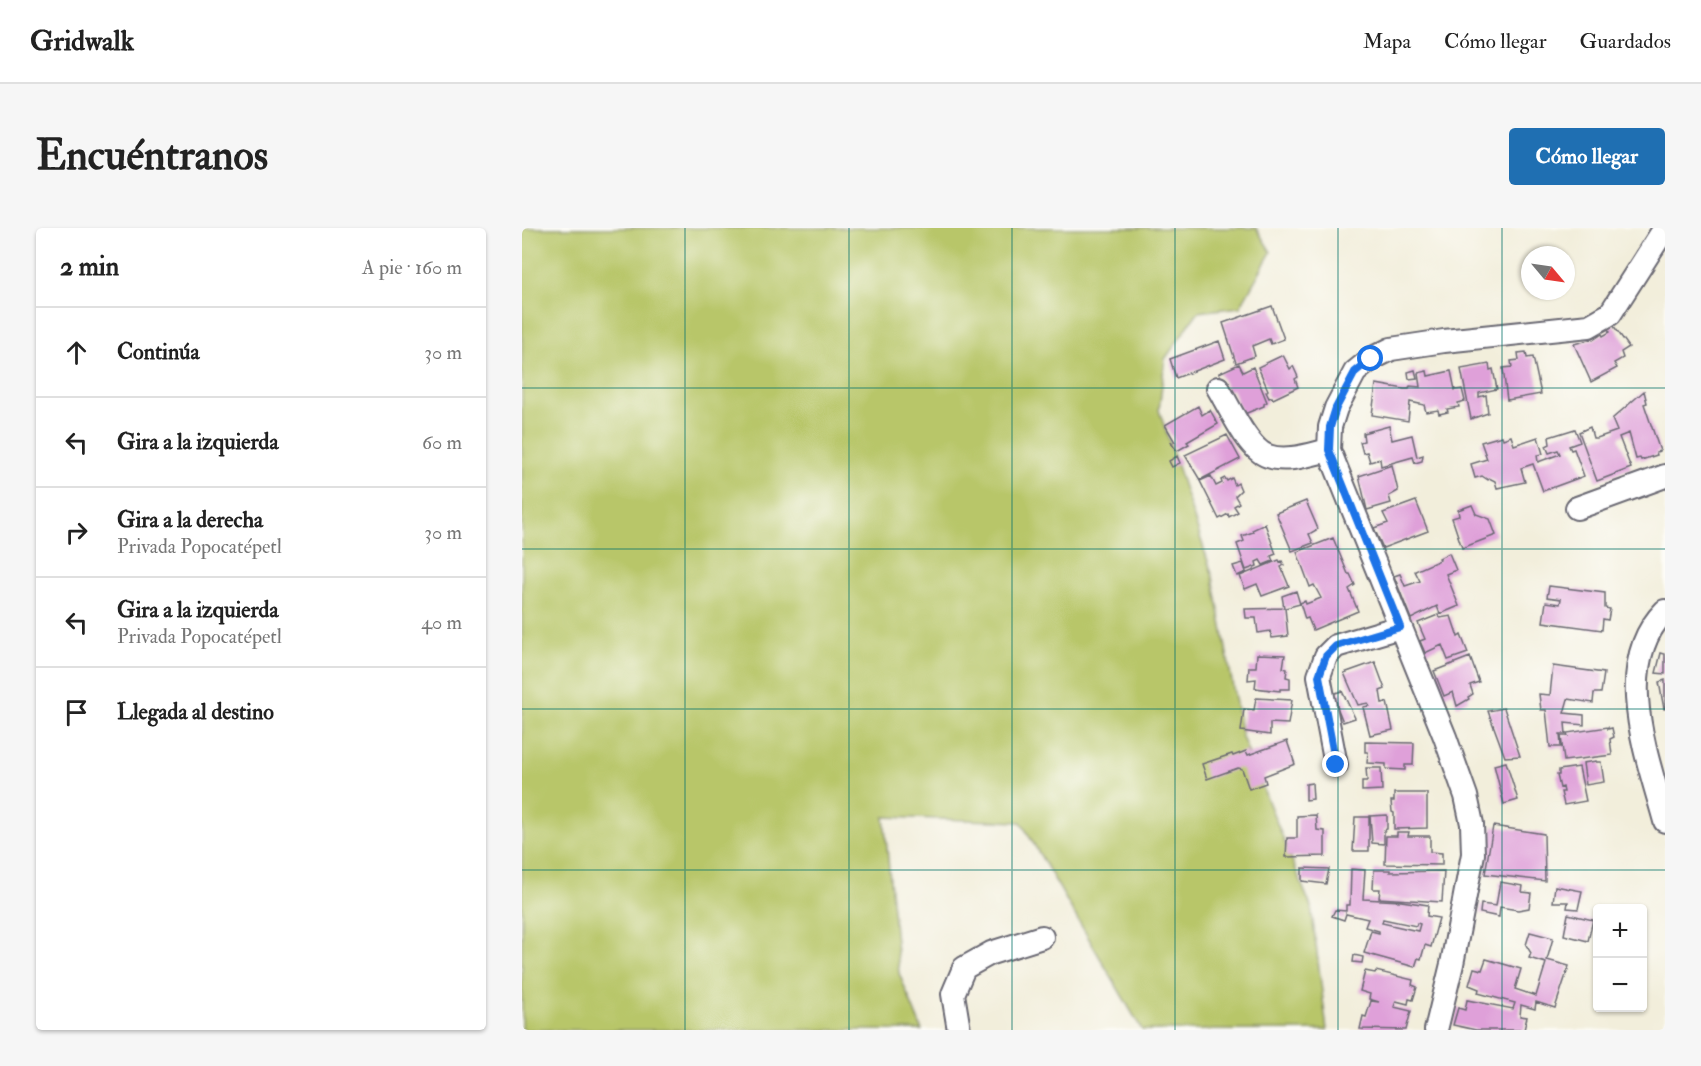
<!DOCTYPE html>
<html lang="es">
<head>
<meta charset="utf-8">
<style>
	:root { --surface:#fff; --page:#f6f6f6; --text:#222; --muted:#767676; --line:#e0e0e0; --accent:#1f6fb2 }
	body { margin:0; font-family:"IM FELL Double Pica",serif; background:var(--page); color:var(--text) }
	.controls { position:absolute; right:18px; bottom:18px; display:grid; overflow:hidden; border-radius:6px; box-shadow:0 2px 4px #0004 }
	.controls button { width:54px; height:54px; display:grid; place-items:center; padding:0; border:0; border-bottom:2px solid var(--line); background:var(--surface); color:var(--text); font:30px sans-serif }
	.compass { position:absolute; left:999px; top:18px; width:54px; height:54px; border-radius:50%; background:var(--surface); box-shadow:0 2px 4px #0004; rotate:119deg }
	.stop { position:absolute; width:18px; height:18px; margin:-14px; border:4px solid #1a73e8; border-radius:50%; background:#fff }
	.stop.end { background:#1a73e8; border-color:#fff; box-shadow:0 2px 6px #0008 }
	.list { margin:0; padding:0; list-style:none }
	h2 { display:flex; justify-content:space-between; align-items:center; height:78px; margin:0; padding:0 24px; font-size:26px }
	h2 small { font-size:20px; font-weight:400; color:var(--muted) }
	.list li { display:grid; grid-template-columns:39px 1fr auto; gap:18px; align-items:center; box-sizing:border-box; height:90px; padding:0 24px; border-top:2px solid var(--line) }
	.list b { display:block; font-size:22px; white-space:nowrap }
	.list p { margin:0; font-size:20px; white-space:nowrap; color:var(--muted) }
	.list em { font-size:20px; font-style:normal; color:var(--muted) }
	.icon { flex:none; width:33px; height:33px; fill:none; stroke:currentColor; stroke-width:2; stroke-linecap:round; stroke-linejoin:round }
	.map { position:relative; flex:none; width:1143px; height:802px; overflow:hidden; border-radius:6px }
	header { display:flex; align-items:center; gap:36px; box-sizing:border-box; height:84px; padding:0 30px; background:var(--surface); border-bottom:2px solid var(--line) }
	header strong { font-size:28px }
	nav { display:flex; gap:33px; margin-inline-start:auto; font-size:21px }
	.intro { display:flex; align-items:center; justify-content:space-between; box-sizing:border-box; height:144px; padding:0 36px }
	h1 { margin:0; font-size:42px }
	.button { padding:15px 27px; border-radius:6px; background:var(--accent); color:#fff; font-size:21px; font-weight:700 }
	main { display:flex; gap:36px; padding:0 36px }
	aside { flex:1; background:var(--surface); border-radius:6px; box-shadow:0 2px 4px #0004 }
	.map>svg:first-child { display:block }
</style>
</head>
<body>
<header>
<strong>Gridwalk</strong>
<nav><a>Mapa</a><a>Cómo llegar</a><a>Guardados</a></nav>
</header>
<div class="intro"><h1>Encuéntranos</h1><a class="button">Cómo llegar</a></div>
<main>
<aside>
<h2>2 min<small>A pie · 160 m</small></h2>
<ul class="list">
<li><svg class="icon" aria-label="ahead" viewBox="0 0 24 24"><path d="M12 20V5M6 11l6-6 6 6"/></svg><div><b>Continúa</b></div><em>30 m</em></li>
<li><svg class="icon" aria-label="left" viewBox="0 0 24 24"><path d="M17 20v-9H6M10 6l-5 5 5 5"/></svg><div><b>Gira a la izquierda</b></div><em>60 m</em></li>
<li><svg class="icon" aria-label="right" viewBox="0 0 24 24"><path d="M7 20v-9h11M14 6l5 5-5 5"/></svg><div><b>Gira a la derecha</b><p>Privada Popocatépetl</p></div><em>30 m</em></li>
<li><svg class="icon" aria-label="left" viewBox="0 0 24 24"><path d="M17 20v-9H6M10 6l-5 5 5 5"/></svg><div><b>Gira a la izquierda</b><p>Privada Popocatépetl</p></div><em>40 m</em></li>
<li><svg class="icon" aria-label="arrive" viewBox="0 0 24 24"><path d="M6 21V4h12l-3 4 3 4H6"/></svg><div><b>Llegada al destino</b></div></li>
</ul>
</aside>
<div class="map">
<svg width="1143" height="802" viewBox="0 0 1143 802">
	<rect width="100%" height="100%" fill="#fdfcf7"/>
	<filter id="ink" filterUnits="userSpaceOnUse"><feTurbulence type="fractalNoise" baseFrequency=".0167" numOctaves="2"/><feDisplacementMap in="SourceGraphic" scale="12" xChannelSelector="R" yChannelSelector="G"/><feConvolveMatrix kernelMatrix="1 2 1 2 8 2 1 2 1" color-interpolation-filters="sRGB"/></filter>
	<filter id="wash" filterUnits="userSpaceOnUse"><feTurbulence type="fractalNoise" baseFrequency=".008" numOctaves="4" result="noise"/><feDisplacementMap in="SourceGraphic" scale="24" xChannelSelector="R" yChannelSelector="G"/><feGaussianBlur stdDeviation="1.35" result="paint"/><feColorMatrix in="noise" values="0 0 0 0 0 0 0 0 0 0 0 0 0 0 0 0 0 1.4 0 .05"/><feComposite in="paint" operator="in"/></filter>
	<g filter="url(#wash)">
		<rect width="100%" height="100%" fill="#f2eedb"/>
		<path fill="#b8c669" stroke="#6d7452" stroke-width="1.5" d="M0 0H734L749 24 718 79 676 84 643 131 637 182 691 349 720 509 789 679 805 802H620L499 594 362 589 377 745 400 802H0Z"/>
		<g id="blocks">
			<path fill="#dfa0d9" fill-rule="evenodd" d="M750 78 762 111 749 116 747 111 730 118 733 128 714 135 701 95Z
				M1091 97 1107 119 1099 124 1101 130 1092 135 1095 140 1069 154 1052 116 1070 111 1071 112 1080 106 1081 108 1088 104 1086 101Z
				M697 113 703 131 654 150 648 131Z
				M1004 124 1005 130 1011 129 1019 166 985 172 981 140 990 139 989 133 997 132 996 125Z
				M761 127 768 141 771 138 776 149 773 151 776 159 751 171 750 169 747 170 744 164 746 162 736 139Z
				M717 136 721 144 731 139 745 174 742 176V178L720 187 710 161 706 163 697 145Z
				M967 136 968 142 971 141 975 161 957 165V169L964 167 966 185 949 191 939 141Z
				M893 142 895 150 887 151 886 144Z
				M905 143 906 148 929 143 933 162 940 161 943 173 936 175 937 179 925 181 926 184 917 186 916 182 904 184 902 177 888 174 886 193 850 187 854 156 882 161H887L888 158 898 159 896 145Z
				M1122 163 1125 175 1122 176 1138 223 1134 224 1135 227 1119 232 1118 230 1114 231 1107 205 1097 209 1109 240 1075 253 1057 204 1068 199 1071 210H1075L1095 203 1090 191Z
				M676 178 680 187 688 182 696 196 665 214 667 216 655 223 649 215 653 214 643 197Z
				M867 198 870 212 890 207 895 229 901 227 900 233 893 235 891 229 859 238 858 231 848 234 845 224 841 225 838 214 842 213 841 205Z
				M1053 201 1058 214 1047 218 1049 222 1052 221 1062 248 1021 263 1011 236 999 240 1003 254 975 260 973 253 967 250 966 252 960 248 953 250 949 236 965 231 959 214 980 208 981 211 989 208 992 217 1016 209 1021 226 1015 227 1016 234 1038 226 1036 222 1027 225 1024 218 1028 216 1027 209Z
				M705 207 718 231 678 252 663 227Z
				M655 228 658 235 650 239 647 233Z
				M870 237 876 263 867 268 869 275 845 282 837 248Z
				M689 248 694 258 700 255 699 252 703 250 705 253 710 250 713 257 716 255 719 262 713 268 717 275 712 278 716 284 707 289 706 286 697 291 678 253Z
				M784 273 796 301 787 306 791 315 770 323 754 285Z
				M894 273 906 303 861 320 852 300 866 295 861 285Z
				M950 277 954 286 968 291 974 307 940 320 930 290 937 288 936 282Z
				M743 296 754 326 749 328 751 333 741 337 738 332 734 334 735 338 724 342 715 316 722 313 720 308 731 304 730 302Z
				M811 310 826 346H828L833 357 827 361 836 383 791 402 786 390 783 391 778 375 783 373 784 376 799 370 792 357 788 359 775 324Z
				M927 325 934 342 924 346 937 378 918 386 915 378 889 391 872 348 878 346 883 358 898 353 893 343 918 332 917 330Z
				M757 332 758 334 760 333 762 337 759 339 767 358 740 368 735 356 723 361 718 348Z
				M721 335 724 344 715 348 711 338Z
				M1027 358 1083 365V380L1088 381 1086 392 1081 391 1080 402 1021 394 1024 374 1038 376 1039 371 1025 369Z
				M774 363 778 376 763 380 766 408 750 410 748 403 736 405 734 390H724L723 381 762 380 760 368Z
				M916 387 918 390 929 388 936 409 939 407 946 425 926 432 920 417 903 425 898 413 903 411 896 395Z
				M1139 425 1143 426V446L1134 445Z
				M735 426 763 427 761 440 765 441 764 449 768 450V461H758V463L733 460 734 451 726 452 727 439H734Z
				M948 429 957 454 948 457 951 466 946 469 947 471 935 478 931 464 922 468 912 443Z
				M853 434 863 461 858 463 860 475 865 474 871 502 848 507 841 479 847 478 846 475 836 477 822 445Z
				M1031 438 1082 445 1079 465H1072L1071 475 1046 471 1042 485 1062 487V497L1043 495 1044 506H1038L1039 519H1028L1024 482H1019L1017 466 1028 467Z
				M1143 452V481H1142L1137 454Z
				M820 463 833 490 821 494 810 466Z
				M734 470 770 472 766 496 748 495V507L719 503 722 481 732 482Z
				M982 480 998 528 983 529 966 483Z
				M1086 499V501L1090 500 1092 509 1088 511 1090 527 1042 533 1039 508H1046L1045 505Z
				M765 513 773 536 742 548 744 555 727 561 720 541 716 540 685 551 680 536 710 526 711 528 724 523 726 527Z
				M843 514 892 515 891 537H883V542L864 541V536L845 535 846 524H843Z
				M1074 533V534H1079L1082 554 1064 557 1061 535Z
				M984 534 996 572 982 576 972 537Z
				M1057 539 1064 573 1042 577 1039 564H1042L1041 559 1038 560 1035 547H1037V542Z
				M844 540H859L860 562 840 563V553H845Z
				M790 555 791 571 784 572V556Z
				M872 565H905V600L872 601V585L870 584 869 573H872Z
				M794 587 795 602 803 603V628L764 629 765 610H775V588Z
				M865 587V601L862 602V616L850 615 848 588Z
				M833 589H847V623H831Z
				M971 598 1022 606 1023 653 963 646Z
				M875 604H887L886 608H908V624L920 625V637L863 636 864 608H875Z
				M780 640 807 641 804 656 780 653Z
				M829 641 843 642 841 671 879 673 906 677 905 688 917 690 909 719 903 717 899 731 896 730 893 739 842 725 849 703 857 705V703L843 699 846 691 824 686 822 692 810 688 813 682 824 683V677H828ZM861 691 894 698 895 695 898 696 896 703 860 695Z
				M852 642H868V644L922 643 920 674 857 670 858 661H851Z
				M978 654 1001 658 1000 664 1009 665 1007 680 996 682 978 679 977 689 958 685 959 676 974 678Z
				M1033 658 1060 663 1056 681 1045 680 1046 674H1031Z
				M1046 686 1071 692 1066 713 1042 707Z
				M1008 704 1031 710 1025 732 1047 738 1033 780 1014 774 1013 781 999 777 998 788 1005 789 1002 802H954L931 797 936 780 943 782 945 772 991 781 993 775 956 765 957 761 947 757 952 740 960 742 964 731 999 741 993 761 1014 768 1024 735 1007 730 1009 725 1004 717Z
				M832 727 841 729 840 735 831 734Z
				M843 743 853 745 854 743 891 752 890 757 895 759 891 772 887 771 886 776 874 773 872 779 889 783 884 802 838 801 841 788 844 789 849 773 857 774 847 771 848 766 838 763Z"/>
		</g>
	</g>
	<g filter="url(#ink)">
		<use href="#blocks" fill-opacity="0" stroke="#6b6973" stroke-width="1.5"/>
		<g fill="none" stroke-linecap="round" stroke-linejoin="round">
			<defs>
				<path id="minor" d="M696 160C707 178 726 222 746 228 764 235 789 226 807 222
					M1055 280 1143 248
					M1143 383C1089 437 1126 530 1143 593
					M814 537 797 448 804 428 814 418 878 399
					M437 802 431 766 442 740 469 725 520 709
					M914 802 930 736 951 626 950 596 944 568 923 509 807 222 808 199 814 180 833 144 849 131 869 121 922 113 1067 98 1088 86 1143 0"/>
			</defs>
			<use href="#minor" stroke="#6b6973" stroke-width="26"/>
			<use href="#minor" stroke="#fff" stroke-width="22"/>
		</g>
	</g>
	<g fill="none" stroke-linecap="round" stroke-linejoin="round" filter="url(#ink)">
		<path stroke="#1a73e8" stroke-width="8" d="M814 537 797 448 804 428 814 418 878 399 807 222 808 199 814 180 833 144 849 131"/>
	</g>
	<path fill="none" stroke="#0f766e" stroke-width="1.5" stroke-opacity="0.55" d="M163 0V802M327 0V802M490 0V802M653 0V802M816 0V802M980 0V802M0 160H1143M0 321H1143M0 481H1143M0 642H1143"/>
</svg>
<div class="controls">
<button>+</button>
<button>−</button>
</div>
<svg class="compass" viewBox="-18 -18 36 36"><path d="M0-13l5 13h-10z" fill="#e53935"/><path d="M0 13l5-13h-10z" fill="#767676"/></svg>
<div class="stop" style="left:849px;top:131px"></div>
<div class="stop end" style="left:814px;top:537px"></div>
</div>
</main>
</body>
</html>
